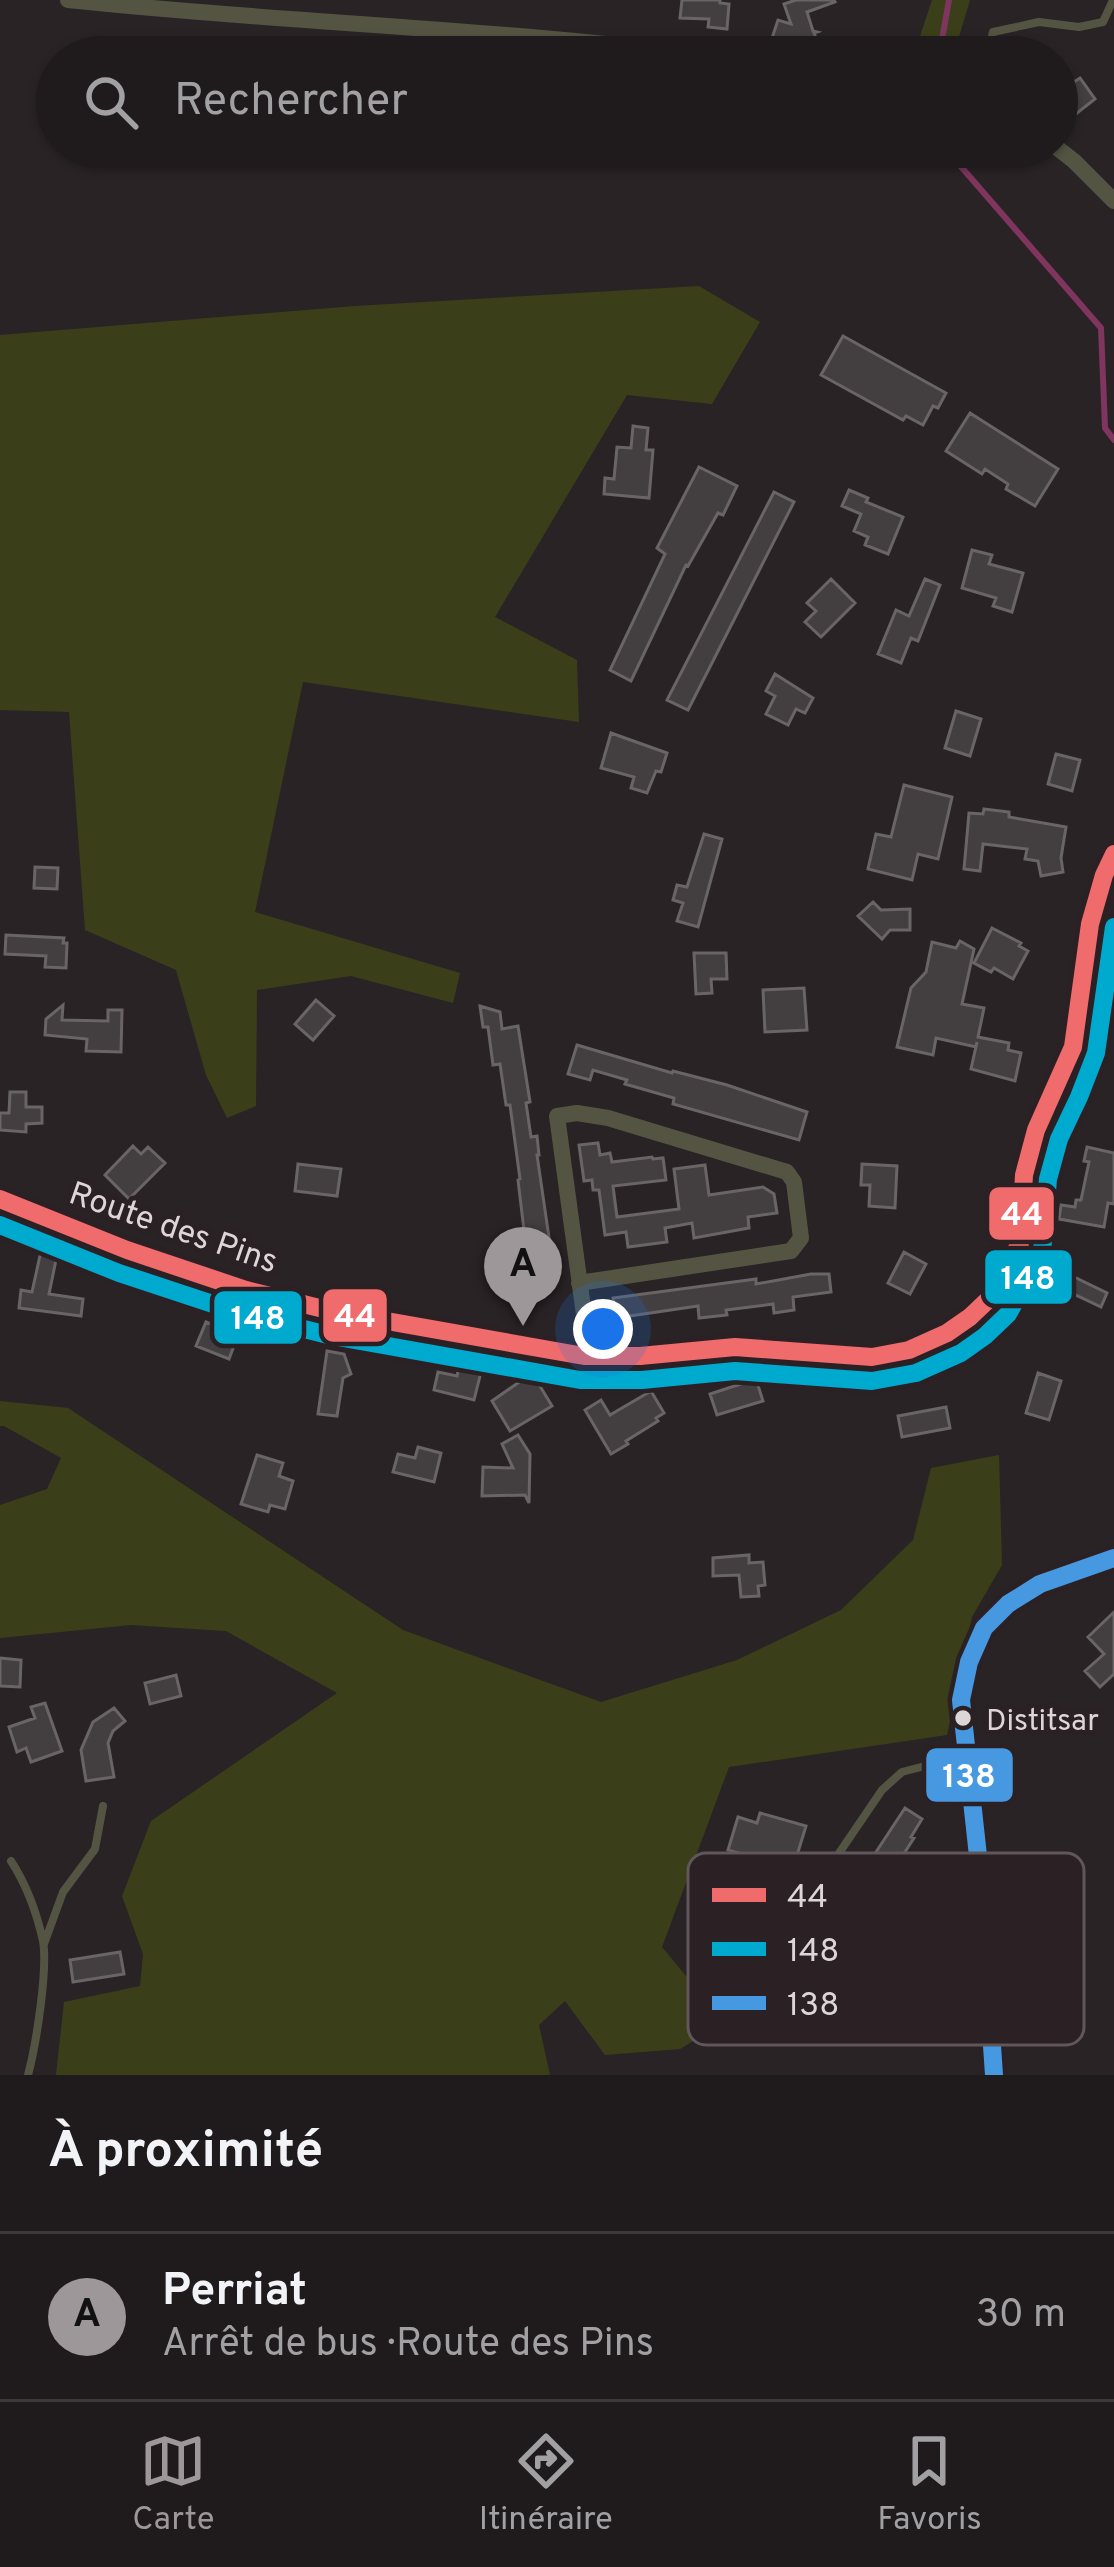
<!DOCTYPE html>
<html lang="fr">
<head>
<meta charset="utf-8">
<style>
	:root { --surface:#1f1a1c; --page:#272325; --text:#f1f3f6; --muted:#a1a1a3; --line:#3c383b; --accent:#9e979a }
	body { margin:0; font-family:Overpass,sans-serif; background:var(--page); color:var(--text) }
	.you { position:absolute; left:603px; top:1329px; width:42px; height:42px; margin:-30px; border:9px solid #fff; border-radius:50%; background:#1a73e8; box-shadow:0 0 0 18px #1a73e833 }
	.badge { display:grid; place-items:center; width:78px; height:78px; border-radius:50%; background:var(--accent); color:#111; font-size:39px; font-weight:700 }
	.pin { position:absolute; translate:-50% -99px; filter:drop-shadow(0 3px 6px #0008) }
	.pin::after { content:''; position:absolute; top:63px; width:42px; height:36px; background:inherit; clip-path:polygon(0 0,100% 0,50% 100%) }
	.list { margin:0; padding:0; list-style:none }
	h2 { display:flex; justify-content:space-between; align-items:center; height:156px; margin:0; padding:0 48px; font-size:51px }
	h2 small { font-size:39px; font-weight:400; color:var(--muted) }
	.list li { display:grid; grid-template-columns:78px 1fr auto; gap:36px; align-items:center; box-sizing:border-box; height:168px; padding:0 48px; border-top:3px solid var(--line) }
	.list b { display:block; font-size:45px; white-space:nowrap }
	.list p { margin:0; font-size:39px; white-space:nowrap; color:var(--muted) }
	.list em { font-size:39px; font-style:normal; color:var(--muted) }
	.icon { flex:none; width:66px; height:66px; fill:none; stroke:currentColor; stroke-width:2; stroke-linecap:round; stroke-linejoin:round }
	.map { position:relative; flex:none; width:1114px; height:2075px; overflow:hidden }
	.search { position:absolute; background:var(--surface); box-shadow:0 3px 9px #0004; left:36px; right:36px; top:36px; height:132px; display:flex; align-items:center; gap:30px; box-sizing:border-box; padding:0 42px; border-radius:66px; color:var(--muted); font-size:45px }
	.sheet { height:324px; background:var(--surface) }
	nav { display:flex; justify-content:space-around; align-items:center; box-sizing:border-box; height:168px; border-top:3px solid var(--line); background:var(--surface); font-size:33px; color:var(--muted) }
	nav a { display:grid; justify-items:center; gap:6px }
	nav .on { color:var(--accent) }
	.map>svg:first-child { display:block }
</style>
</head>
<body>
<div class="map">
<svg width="1114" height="2075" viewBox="0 0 1114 2075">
	<rect width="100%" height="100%" fill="#292326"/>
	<path fill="#3b3f19" d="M932 0H970L953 57H913Z
		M699 286 760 322 712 404 627 395 495 617 577 660 579 722 303 682 255 912 460 973 453 1003 351 976 257 990 256 1106 227 1118 206 1075 176 970 85 930 69 712 0 710V335L355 306Z
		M0 1401 68 1408 403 1630 601 1702 737 1660 841 1610 913 1540 931 1468 999 1455 1002 1565 972 1617 947 1735 729 1767 662 1947 724 2022 680 2049 605 2055 565 2001 539 2025 550 2075H56L64 2002 140 1986 143 1954 122 1896 151 1821 337 1693 226 1631 131 1625 0 1638V1505L47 1489 61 1458 4 1426H0Z"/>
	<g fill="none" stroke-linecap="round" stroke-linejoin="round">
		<path stroke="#80355e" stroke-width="6" d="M939 57 949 0
			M944 147 1101 328 1105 428 1114 440"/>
	</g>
	<path fill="#433e40" stroke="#696466" stroke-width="3" d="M682 0H720V3L729 4 727 29 708 27 709 19 680 18Z
		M796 0H834L835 2 807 12 813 31 817 32 814 33 816 38 798 45 797 41 791 44 772 38 778 20 791 24 784 4Z
		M1057 57 1074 82 1080 78 1095 99 1072 117 1066 107 1057 113Z
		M843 336 946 393 938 408 933 406 923 425 906 416 903 420 821 375Z
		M970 413 1058 469 1035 506 1006 489 1008 484 985 469 982 474 946 451Z
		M633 426 648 428 646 450H653L649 498 604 494 605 478 614 479 617 447 631 448Z
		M699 467 737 486 723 515 718 513 688 566 686 565 631 681 610 670 665 554 657 548Z
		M849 490 868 498 866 502 903 517 888 554 865 545 868 537 854 531 861 514 842 506Z
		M774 492 794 502 688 710 667 700Z
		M972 550 992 555 989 564 1023 573 1012 612 993 606 996 598 962 588Z
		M831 579 855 603 821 637 805 622 816 611 807 603Z
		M925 579 940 585 918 641 911 638 901 663 878 654 896 610 909 616Z
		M775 674 813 698 805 713 796 709 788 725 766 714 775 696 766 691Z
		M956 711 981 719 970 756 945 748Z
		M611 733 667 753 661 772 656 771 647 793 631 788 634 777 601 768Z
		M1056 754 1080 760 1072 791 1048 784Z
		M904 785 952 797 938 859 918 854 912 880 868 869 876 834 891 837Z
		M984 809 1009 812V817L1066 827 1061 858 1063 872 1041 876 1038 861 1025 859 1027 849 983 844 980 871 964 869 969 813 983 814Z
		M704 834 722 839 698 927 677 921 683 903 673 900 677 885 687 887Z
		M35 867 58 868 57 889 34 888Z
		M873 902 881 910 910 909V930H890L882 939 858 916Z
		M992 928 1021 943 1019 946 1028 951 1013 979 994 968 991 972 974 963Z
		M6 935 64 938 63 943H67L66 968 45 967 46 956 5 954Z
		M960 941 974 949 962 1004 984 1008 978 1037 1009 1043 1008 1050 1021 1053 1015 1081 971 1069 977 1042 976 1047 936 1038 933 1055 897 1047 911 988 926 972 932 942 956 948Z
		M694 953H726L727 979H711L712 993 696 994Z
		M804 988 807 1030 765 1032 763 990Z
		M316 1000 334 1016 313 1040 295 1024Z
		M63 1005 62 1020 108 1021V1010H122L121 1052 86 1051 87 1039 45 1035 46 1019Z
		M480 1006 500 1012 502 1029 518 1026 530 1102 526 1103 531 1137 537 1136 539 1155H537L554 1272 526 1275 523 1248 526 1247 518 1180 520 1179 510 1105H506L500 1064 493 1065 488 1027H483Z
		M577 1045 672 1073 673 1071 727 1085 807 1112 799 1140 673 1104 674 1098 625 1084 627 1080 593 1070 590 1080 568 1074Z
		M10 1092H26V1107H42V1123L26 1124V1132L0 1130V1113H9Z
		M598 1143 600 1155 610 1153 612 1162 652 1157 653 1159 663 1158 666 1180 613 1186 617 1217 679 1209 674 1169 705 1165 709 1195 763 1187 774 1194 777 1213 748 1217 749 1228 694 1238 692 1223 665 1228 667 1242 628 1247 626 1232 605 1235 599 1190H593L592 1180 584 1181 579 1145Z
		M133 1146 141 1154 148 1147 165 1163 129 1199 105 1175Z
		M1087 1147 1114 1153V1204L1108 1203 1104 1227 1059 1219 1061 1205 1075 1207 1076 1200H1081L1089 1162 1084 1161Z
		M298 1164 341 1169 337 1196 295 1191Z
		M862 1164 897 1166 895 1208 869 1206 870 1185H861Z
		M41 1251 57 1255 49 1294 83 1299 81 1316 19 1308 21 1290 32 1292Z
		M904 1252 926 1264 910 1294 888 1283Z
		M1064 1272 1107 1293 1101 1307 1057 1286Z
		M811 1274H829L831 1292 793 1297 794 1310 774 1313 773 1304 726 1310 727 1315 699 1318 698 1306 616 1318 613 1298 756 1279V1284Z
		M206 1322 238 1335 229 1359 196 1346Z
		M327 1351 344 1354 351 1374 343 1378 337 1416 318 1414Z
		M460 1362 482 1368 474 1400 434 1390 438 1372 457 1376Z
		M532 1373 552 1406 510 1431 492 1401Z
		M1038 1373 1061 1381 1049 1420 1026 1413Z
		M756 1379 763 1401 717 1415 710 1394Z
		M651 1391 664 1413 656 1418 658 1421 626 1441 628 1444 611 1454 585 1410 601 1400 610 1415Z
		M946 1407 950 1428 902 1437 898 1416Z
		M518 1435 530 1454 529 1503 525 1495 482 1496 483 1467 513 1468 502 1444Z
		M418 1447 441 1453 434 1482 393 1472 398 1454 415 1458Z
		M257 1455 283 1463 279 1476 293 1481 285 1509 270 1505 268 1512 241 1504Z
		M749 1555V1563L763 1562 765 1585 758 1586 759 1596 741 1597 739 1575 713 1576V1558Z
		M1114 1612V1674L1100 1687 1085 1671 1104 1654 1088 1637Z
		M0 1658 21 1660 20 1687 0 1686Z
		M176 1675 181 1696 150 1704 145 1683Z
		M45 1703 62 1751 31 1762 26 1748 17 1752 9 1727 35 1718 31 1707Z
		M114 1708 125 1721 113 1731 108 1743 114 1777 86 1781 81 1750 93 1722Z
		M905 1808 922 1819 911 1837 914 1838 851 1935 834 1924 845 1906 842 1904 847 1896Z
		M760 1813 806 1826 791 1875 774 1869 775 1864 728 1850 738 1817 757 1823Z
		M120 1952 124 1974 73 1982 70 1960Z"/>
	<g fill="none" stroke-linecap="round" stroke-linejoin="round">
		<path stroke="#545443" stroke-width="8" d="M987 57 993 32 1039 22 1079 27 1103 22 1113 0
			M11 1861C26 1884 37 1914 43 1941 48 1970 36 2045 28 2075
			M732 1873 779 1893 840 1944
			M799 1912 882 1790 902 1772 967 1755
			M44 1944 63 1892 95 1849 103 1806"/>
		<path stroke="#545443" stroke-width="16" d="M68 0C284 23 501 28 716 57
			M1056 147 1074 161 1114 201
			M579 1283 791 1251 801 1238 794 1182 787 1172 608 1118 577 1113 557 1116 584 1315V1356
			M994 2075 984 1928C976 1908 972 1886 979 1865L961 1700 969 1662 984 1628 1008 1604 1040 1584 1114 1558"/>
		<path stroke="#5d5e48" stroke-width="21" d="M0 1199 127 1250 246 1290 336 1312 584 1356H640L735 1347 872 1357 909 1350 947 1333 970 1317 991 1297 1020 1243 1024 1175 1036 1130 1057 1088 1073 1047 1090 924 1104 875 1114 854"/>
		<defs>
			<path id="bus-1" d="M0 1199 127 1250 246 1290 336 1312 584 1356H640L735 1347 872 1357 909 1350 947 1333 970 1317 991 1297 1020 1243 1024 1175 1036 1130 1073 1047 1090 924 1104 875 1114 854"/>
			<path id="bus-2" d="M0 1225 119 1273 240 1313 332 1336 580 1380H642L735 1371 872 1381 916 1373 961 1353 985 1336 1008 1314 1042 1252 1048 1179 1059 1139 1079 1097 1096 1053 1114 927"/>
			<path id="bus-3" d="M994 2075 984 1928 976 1897 979 1865 961 1700 969 1662 984 1628 1008 1604 1040 1584 1114 1558"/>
		</defs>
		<use href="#bus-1" stroke="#2b2125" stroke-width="27"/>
		<use href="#bus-2" stroke="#2b2125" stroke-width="27"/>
		<use href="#bus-3" stroke="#2b2125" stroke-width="27"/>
		<use href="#bus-1" stroke="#f06b6b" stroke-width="18"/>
		<use href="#bus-2" stroke="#00a9ce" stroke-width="18"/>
		<use href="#bus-3" stroke="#4699e1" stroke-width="18"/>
	</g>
	<circle fill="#ddd6d9" stroke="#2b2125" stroke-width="4.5" cx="963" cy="1718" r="10"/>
	<g text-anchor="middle" stroke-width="10" stroke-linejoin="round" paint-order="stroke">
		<g font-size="30" fill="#ddd6d9" stroke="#2b2125" text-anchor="start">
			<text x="986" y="1730">Distitsar</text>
		</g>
		<g font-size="33" fill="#ddd6d9" stroke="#2b2125">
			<text transform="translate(174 1226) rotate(19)" y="12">Route des Pins</text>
		</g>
	</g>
	<rect x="688" y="1853" width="396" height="192" rx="18" fill="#2b2125" stroke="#60575b" stroke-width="3"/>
	<rect x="712" y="1888" width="54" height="14" fill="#f06b6b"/>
	<rect x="712" y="1942" width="54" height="14" fill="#00a9ce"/>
	<rect x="712" y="1996" width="54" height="14" fill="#4699e1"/>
	<g font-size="33" fill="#ddd6d9">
		<text x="787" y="1907">44</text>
		<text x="787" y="1961">148</text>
		<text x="787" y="2015">138</text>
	</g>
	<g stroke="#2b2125" stroke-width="4.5">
		<rect x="987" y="1185" width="69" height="57" rx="12" fill="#f06b6b"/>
		<rect x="983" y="1248" width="91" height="58" rx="12" fill="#00a9ce"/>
		<rect x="321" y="1287" width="68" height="57" rx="12" fill="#f06b6b"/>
		<rect x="212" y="1289" width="92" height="57" rx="12" fill="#00a9ce"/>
		<rect x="924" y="1746" width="91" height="58" rx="12" fill="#4699e1"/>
	</g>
	<g font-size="33" text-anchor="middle" font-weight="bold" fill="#fff">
		<text x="1022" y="1225">44</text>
		<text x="1028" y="1289">148</text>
		<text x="355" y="1327">44</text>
		<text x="258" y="1329">148</text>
		<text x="969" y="1787">138</text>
	</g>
</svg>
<div class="you"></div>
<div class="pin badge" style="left:523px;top:1326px">A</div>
<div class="search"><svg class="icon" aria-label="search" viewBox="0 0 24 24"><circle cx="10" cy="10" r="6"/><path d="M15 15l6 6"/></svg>Rechercher</div>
</div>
<section class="sheet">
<h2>À proximité<small></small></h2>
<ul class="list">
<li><span class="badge">A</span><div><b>Perriat</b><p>Arrêt de bus · Route des Pins</p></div><em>30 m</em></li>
</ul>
</section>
<nav>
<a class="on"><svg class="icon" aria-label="map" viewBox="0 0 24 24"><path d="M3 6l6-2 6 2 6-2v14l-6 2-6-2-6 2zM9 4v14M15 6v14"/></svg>Carte</a>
<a><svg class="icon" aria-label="directions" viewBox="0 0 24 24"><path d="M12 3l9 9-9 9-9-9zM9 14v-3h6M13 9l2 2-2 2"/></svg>Itinéraire</a>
<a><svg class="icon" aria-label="saved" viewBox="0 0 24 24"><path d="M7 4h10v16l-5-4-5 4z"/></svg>Favoris</a>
</nav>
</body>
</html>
